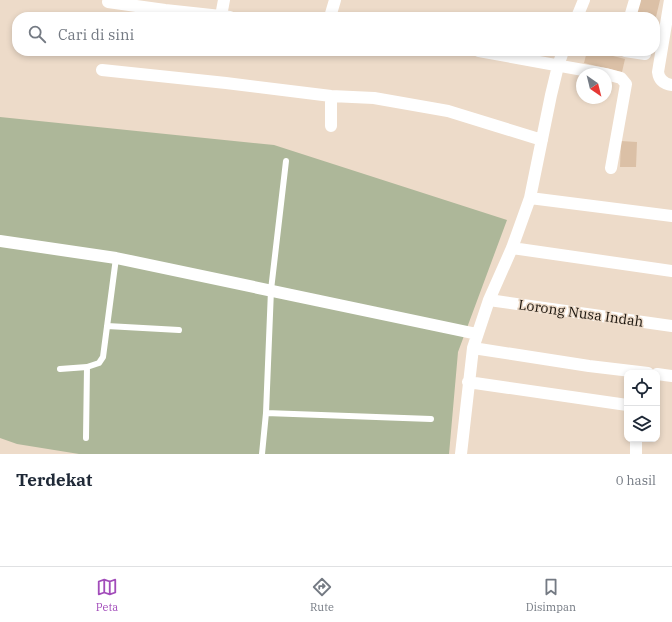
<!DOCTYPE html>
<html lang="id">
<head>
<meta charset="utf-8">
<style>
	:root { --surface:#fff; --page:#f2f2f3; --text:#1f2937; --muted:#747a83; --line:#e0e1e3; --accent:#a24cba }
	body { margin:0; font-family:"IBM Plex Serif",serif; background:var(--page); color:var(--text) }
	.controls { position:absolute; right:12px; bottom:12px; display:grid; overflow:hidden; border-radius:8px; box-shadow:0 2px 6px #0003 }
	.controls button { width:36px; height:36px; display:grid; place-items:center; padding:0; border:0; border-bottom:1px solid var(--line); background:var(--surface); color:var(--text); font:20px sans-serif }
	.compass { position:absolute; left:576px; top:68px; width:36px; height:36px; border-radius:50%; background:var(--surface); box-shadow:0 2px 6px #0003; rotate:145deg }
	.list { margin:0; padding:0; list-style:none }
	h2 { display:flex; justify-content:space-between; align-items:center; height:52px; margin:0; padding:0 16px; font-size:17px }
	h2 small { font-size:13px; font-weight:400; color:var(--muted) }
	.icon { flex:none; width:22px; height:22px; fill:none; stroke:currentColor; stroke-width:2; stroke-linecap:round; stroke-linejoin:round }
	.map { position:relative; flex:none; width:672px; height:454px; overflow:hidden }
	.search { position:absolute; background:var(--surface); box-shadow:0 2px 6px #0003; left:12px; right:12px; top:12px; height:44px; display:flex; align-items:center; gap:10px; box-sizing:border-box; padding:0 14px; border-radius:16px; color:var(--muted); font-size:15px }
	.sheet { height:112px; background:var(--surface) }
	nav { display:flex; justify-content:space-around; align-items:center; box-sizing:border-box; height:56px; border-top:1px solid var(--line); background:var(--surface); font-size:11px; color:var(--muted) }
	nav a { display:grid; justify-items:center; gap:2px }
	nav .on { color:var(--accent) }
	.map>svg:first-child { display:block }
</style>
</head>
<body>
<div class="map">
<svg width="672" height="454" viewBox="0 0 672 454">
	<rect width="100%" height="100%" fill="#eddbc9"/>
	<path fill="#adb799" d="M0 117 274 145 507 220 458 352 449 454H79L17 444 0 438Z"/>
	<path fill="#dbc0a6" d="M638 0H660L656 17H634Z
		M587 51H593L625 59 622 72 584 63Z
		M621 141 637 142 636 167H620Z"/>
	<g fill="none" stroke-linecap="round" stroke-linejoin="round">
		<path stroke="#fff" stroke-width="6" d="M107 326 179 330
			M60 369 87 367 99 363 103 357 116 258
			M266 413 431 419
			M86 438 87 367
			M262 454 266 413 271 290 286 161"/>
		<path stroke="#fff" stroke-width="12" d="M670 0 658 72C659 80 664 84 672 85
			M108 2 165 10 230 17
			M221 16 224 0
			M330 17 335 0
			M577 17 584 0
			M630 17 635 0
			M479 51 605 74
			M625 51 645 54
			M102 70 226 83 331 96 374 98 448 111 542 140
			M606 74 621 78 626 84 611 168
			M331 126V96
			M530 198 672 216
			M0 241 116 258 477 334
			M512 248 672 271
			M489 300 672 326
			M473 348 589 366 648 373
			M657 374 672 376
			M468 382 627 405
			M461 454 473 348 489 300 512 248 530 198 551 95 558 66 563 51
			M636 454V439"/>
	</g>
	<g text-anchor="middle" stroke-width="3" stroke-linejoin="round" paint-order="stroke">
		<g font-size="14" fill="#1a140d" stroke="#eddbc9">
			<text transform="translate(581 313) rotate(8)" y="5">Lorong Nusa Indah</text>
		</g>
	</g>
</svg>
<div class="controls">
<button><svg class="icon" aria-label="locate" viewBox="0 0 24 24"><circle cx="12" cy="12" r="6"/><path d="M12 2v4M12 18v4M2 12h4M18 12h4"/></svg></button>
<button><svg class="icon" aria-label="layers" viewBox="0 0 24 24"><path d="M12 4l9 5-9 5-9-5zM3 14l9 5 9-5"/></svg></button>
</div>
<svg class="compass" viewBox="-18 -18 36 36"><path d="M0-13l5 13h-10z" fill="#e53935"/><path d="M0 13l5-13h-10z" fill="#747a83"/></svg>
<div class="search"><svg class="icon" aria-label="search" viewBox="0 0 24 24"><circle cx="10" cy="10" r="6"/><path d="M15 15l6 6"/></svg>Cari di sini</div>
</div>
<section class="sheet">
<h2>Terdekat<small>0 hasil</small></h2>
<ul class="list">
</ul>
</section>
<nav>
<a class="on"><svg class="icon" aria-label="map" viewBox="0 0 24 24"><path d="M3 6l6-2 6 2 6-2v14l-6 2-6-2-6 2zM9 4v14M15 6v14"/></svg>Peta</a>
<a><svg class="icon" aria-label="directions" viewBox="0 0 24 24"><path d="M12 3l9 9-9 9-9-9zM9 14v-3h6M13 9l2 2-2 2"/></svg>Rute</a>
<a><svg class="icon" aria-label="saved" viewBox="0 0 24 24"><path d="M7 4h10v16l-5-4-5 4z"/></svg>Disimpan</a>
</nav>
</body>
</html>
